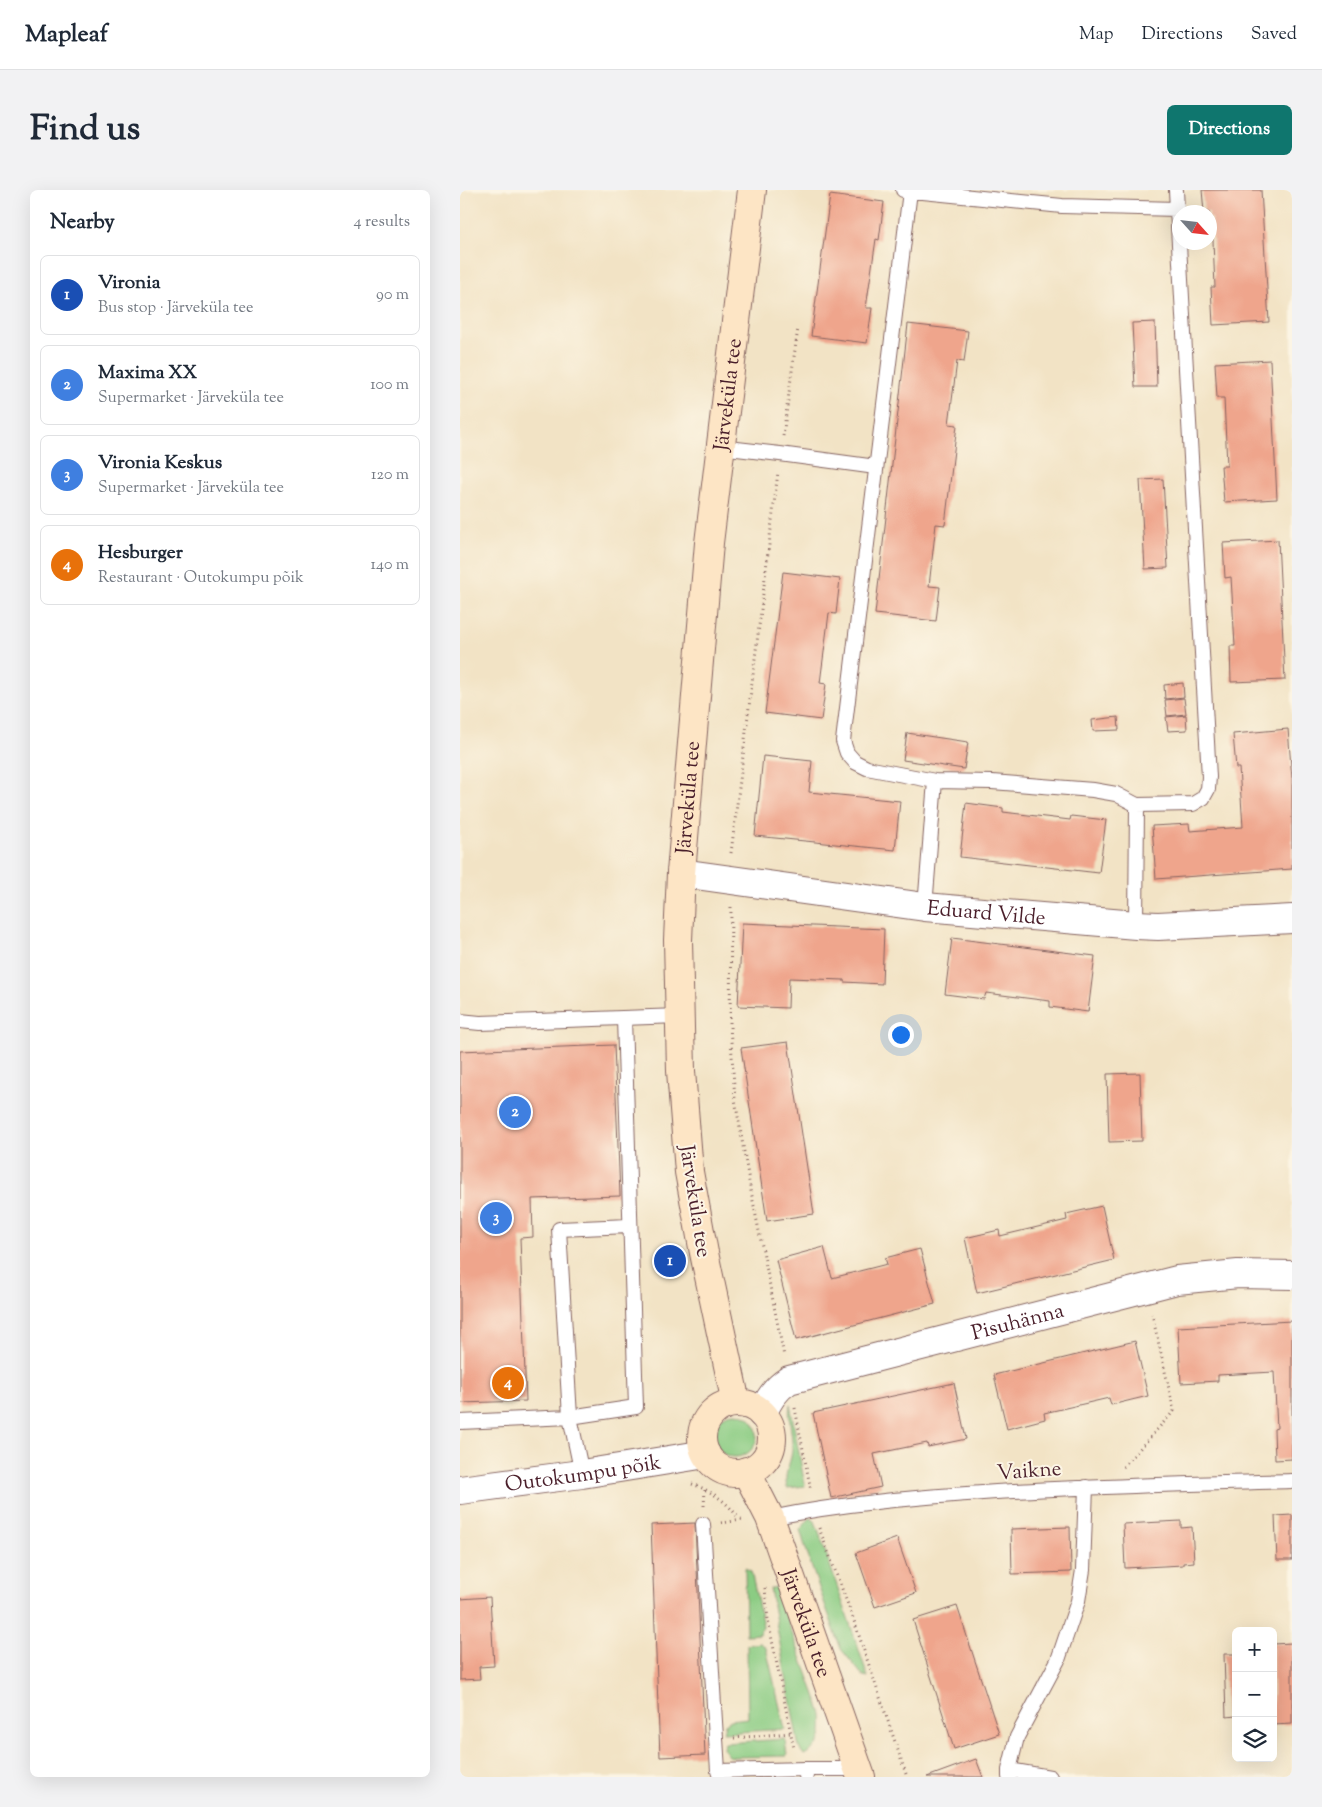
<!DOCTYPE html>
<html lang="en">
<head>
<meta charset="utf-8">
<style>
	:root { --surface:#fff; --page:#f2f2f3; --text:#1f2937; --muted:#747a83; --line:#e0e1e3; --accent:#0f766e }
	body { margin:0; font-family:"Sorts Mill Goudy",serif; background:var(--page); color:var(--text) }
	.controls { position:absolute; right:15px; bottom:15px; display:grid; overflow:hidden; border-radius:8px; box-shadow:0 5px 20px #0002 }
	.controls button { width:45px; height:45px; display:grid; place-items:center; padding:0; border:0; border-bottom:1px solid var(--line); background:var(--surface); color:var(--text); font:25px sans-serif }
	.compass { position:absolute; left:712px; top:15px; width:45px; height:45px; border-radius:50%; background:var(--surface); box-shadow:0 5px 20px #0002; rotate:117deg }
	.you { position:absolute; left:440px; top:844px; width:18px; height:18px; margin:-12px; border:4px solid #fff; border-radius:50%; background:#1a73e8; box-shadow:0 0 0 8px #1a73e833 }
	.badge { display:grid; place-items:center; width:32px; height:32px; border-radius:50%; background:var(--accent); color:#fff; font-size:16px; font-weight:700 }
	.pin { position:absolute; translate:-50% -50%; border:2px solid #fff; box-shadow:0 1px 5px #0006 }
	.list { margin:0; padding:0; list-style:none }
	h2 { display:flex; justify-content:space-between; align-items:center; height:65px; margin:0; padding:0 20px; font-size:21px }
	h2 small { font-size:16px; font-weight:400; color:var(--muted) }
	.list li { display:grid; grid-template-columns:32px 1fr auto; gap:15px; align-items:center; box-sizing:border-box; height:80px; margin:0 10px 10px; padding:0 10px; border:1px solid var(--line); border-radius:8px }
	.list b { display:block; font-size:19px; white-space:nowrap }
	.list p { margin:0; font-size:16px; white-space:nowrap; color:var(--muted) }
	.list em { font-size:16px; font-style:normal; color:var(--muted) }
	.icon { flex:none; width:28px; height:28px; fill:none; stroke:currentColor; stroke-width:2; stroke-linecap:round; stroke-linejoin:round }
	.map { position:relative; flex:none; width:832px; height:1587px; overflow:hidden; border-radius:8px }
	header { display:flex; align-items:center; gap:30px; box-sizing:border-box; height:70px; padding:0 25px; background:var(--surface); border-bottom:1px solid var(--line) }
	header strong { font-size:24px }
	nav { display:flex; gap:28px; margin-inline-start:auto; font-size:18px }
	.intro { display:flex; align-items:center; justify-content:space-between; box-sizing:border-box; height:120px; padding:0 30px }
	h1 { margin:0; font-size:35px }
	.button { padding:12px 22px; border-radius:8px; background:var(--accent); color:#fff; font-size:18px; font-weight:700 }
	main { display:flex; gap:30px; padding:0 30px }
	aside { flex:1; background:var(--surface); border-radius:8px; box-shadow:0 5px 20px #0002 }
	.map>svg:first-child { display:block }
</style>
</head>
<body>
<header>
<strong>Mapleaf</strong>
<nav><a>Map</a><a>Directions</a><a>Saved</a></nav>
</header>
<div class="intro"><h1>Find us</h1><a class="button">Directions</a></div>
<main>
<aside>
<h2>Nearby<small>4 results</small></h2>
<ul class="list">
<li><span class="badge" style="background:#1a4fb4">1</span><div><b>Vironia</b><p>Bus stop · Järveküla tee</p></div><em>90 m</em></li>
<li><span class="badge" style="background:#3f7fe0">2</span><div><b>Maxima XX</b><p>Supermarket · Järveküla tee</p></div><em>100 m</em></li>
<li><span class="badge" style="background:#3f7fe0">3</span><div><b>Vironia Keskus</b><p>Supermarket · Järveküla tee</p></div><em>120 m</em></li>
<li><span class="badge" style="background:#e8710a">4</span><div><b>Hesburger</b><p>Restaurant · Outokumpu põik</p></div><em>140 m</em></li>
</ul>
</aside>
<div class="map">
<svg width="832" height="1587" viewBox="0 0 832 1587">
	<rect width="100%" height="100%" fill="#fcf5e5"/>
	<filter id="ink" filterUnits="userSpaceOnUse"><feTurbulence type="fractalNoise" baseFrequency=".02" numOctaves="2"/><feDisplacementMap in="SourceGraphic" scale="10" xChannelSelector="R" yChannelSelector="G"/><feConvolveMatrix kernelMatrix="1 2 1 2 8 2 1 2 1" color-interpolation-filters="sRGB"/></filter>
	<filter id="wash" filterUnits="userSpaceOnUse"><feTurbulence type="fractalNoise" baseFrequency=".0096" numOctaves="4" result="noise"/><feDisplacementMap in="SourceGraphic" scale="20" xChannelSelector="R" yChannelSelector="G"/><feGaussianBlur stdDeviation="1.12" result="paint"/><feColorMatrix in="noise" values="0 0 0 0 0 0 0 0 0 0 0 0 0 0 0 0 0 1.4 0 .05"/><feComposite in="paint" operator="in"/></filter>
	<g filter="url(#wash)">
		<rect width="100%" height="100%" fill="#f2e3c5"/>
		<path fill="#8bcc83" stroke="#6a7657" d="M330 1214 345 1296 327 1298C324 1285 328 1279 331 1267 335 1249 327 1231 330 1214Z
			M253 1245a22 22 0 1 1 44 0a22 22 0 1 1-44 0Z
			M350 1328 355 1331 408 1487 403 1486 381 1459 352 1378 340 1340Z
			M285 1378 291 1381 303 1436 299 1444 286 1445Z
			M315 1397 362 1524C363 1545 363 1555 344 1565L339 1558 310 1399Z
			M301 1453 306 1458 325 1539 263 1543 265 1534 271 1530 288 1528 287 1455Z
			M325 1549 327 1566 273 1567 269 1566 263 1558 265 1553Z"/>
		<g id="blocks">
			<path fill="#efa58c" d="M742 0H801L809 132 753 135 751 97H755L752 28H749V22H744Z
				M370 5 424 12 419 50 416 49 406 118H412L407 153 351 146Z
				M695 132 697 197H675L672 133Z
				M448 134 508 141 504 172 497 171 489 234 497 235 485 335 476 334 469 396 480 397 476 431 415 424Z
				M810 170 817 309 764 312 761 276H767L764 208H757L755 173Z
				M703 289 708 378 685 379 680 290Z
				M818 350 825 490 771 492 770 456H775L771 387 765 388 763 353Z
				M323 382 380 389 376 424 369 423 360 493 366 494 361 530 305 523Z
				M723 493 724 507 705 509 704 495Z
				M724 508 726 524 707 526 705 510Z
				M726 525 727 540 708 541 706 527Z
				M658 527 659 540 633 541 632 530Z
				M828 539 832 589V679L696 689 692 636 729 634 730 641 783 637 779 578H776L773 544Z
				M447 543 508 552 504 579 443 570Z
				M303 566 352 571 349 602 440 611 435 660 295 646Z
				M506 613 543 618V622L610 630 611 626 646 630 639 683 500 667Z
				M282 733 424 739 422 794 384 792V790L329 788 328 818 278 816Z
				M492 748 635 766 628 822 590 817V811L526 803 524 809 485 804Z
				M328 852 354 1024 307 1031 281 858Z
				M154 855 160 1006 72 1009 73 1047 60 1048 66 1211 0 1213V861Z
				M680 883 682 951 649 952 647 884Z
				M642 1016 654 1070 517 1103 505 1048 539 1040 540 1046 607 1030 606 1024Z
				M364 1057 372 1088 427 1074 425 1068 460 1059 475 1114 336 1150 316 1070Z
				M832 1131V1269L815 1270 814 1239 817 1238 814 1182 758 1185V1191L721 1193 718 1137Z
				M675 1151 688 1206 651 1215 649 1208 584 1223 585 1229 547 1239 534 1185Z
				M494 1193 506 1249 468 1257 467 1253 414 1264 421 1297 371 1308 353 1223Z
				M832 1325V1370H817L815 1326Z
				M721 1331V1338L732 1337 734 1372 723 1373V1375L665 1378 663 1334Z
				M235 1333 245 1565 200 1567 191 1335Z
				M610 1337 611 1382 552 1384 551 1339Z
				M437 1348 456 1403 415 1417 396 1363Z
				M30 1407 34 1476 19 1477 20 1489 0 1490V1409Z
				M497 1416 539 1544 494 1559 453 1430Z
				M832 1453V1534L813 1535V1454Z
				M764 1464H776V1526L766 1527Z
				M516 1569 523 1587H467Z"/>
		</g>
	</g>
	<g filter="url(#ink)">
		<use href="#blocks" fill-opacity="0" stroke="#856461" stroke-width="1"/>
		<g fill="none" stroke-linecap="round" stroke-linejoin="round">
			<defs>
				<path id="lane" d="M443 0 602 16 717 19 749 587 748 599 743 608 733 614 677 615 656 604 633 600 532 592 475 591 407 578 395 572 387 563 383 551 450 1
					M716 0 717 19
					M260 257 320 264 416 277
					M465 717 475 591
					M676 735 677 615
					M0 831 20 833 219 826
					M0 1232 110 1227 99 1039 169 1036
					M122 1284 110 1227 176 1217 164 828
					M310 1328C384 1313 460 1307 536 1302 635 1296 733 1294 832 1291
					M243 1334 258 1581 346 1579
					M549 1580 557 1547 598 1470 618 1411 623 1380 626 1297
					M346 1586V1579H398
					M549 1587V1580L590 1587"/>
				<g id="street">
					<path id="s1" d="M221 683 465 717 676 735 698 736 832 729"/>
					<path id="s2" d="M302 1224C309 1209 315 1199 329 1190L717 1090 778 1084 832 1085"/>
					<path id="s3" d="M0 1300 122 1284 246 1264"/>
				</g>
				<g id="secondary">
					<path id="s4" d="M276 1213 244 1063 229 982 221 881 218 750 221 683 249 353 292 0"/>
					<circle cx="277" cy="1248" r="35"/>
					<path id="s5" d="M286 1281 310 1328 401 1587"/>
				</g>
			</defs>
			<use href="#lane" stroke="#856461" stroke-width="16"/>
			<use href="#street" stroke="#856461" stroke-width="30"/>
			<use href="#secondary" stroke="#856461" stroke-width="30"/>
			<path stroke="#856461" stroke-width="3" stroke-dasharray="1 4" stroke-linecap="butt" d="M323 246 338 138
				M271 663 318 282
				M271 717 270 836 275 909 289 991 324 1166
				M335 1218 351 1301
				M663 1277 714 1221 692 1124
				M232 1294C250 1300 266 1311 277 1326
				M244 1316 245 1300
				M261 1333 282 1330
				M359 1338 393 1428 447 1587
				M305 1398 308 1430 334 1559
				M274 1548 331 1543"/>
			<use href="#lane" stroke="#fff" stroke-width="14"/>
			<use href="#street" stroke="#fff" stroke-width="28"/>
			<use href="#secondary" stroke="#fde5c5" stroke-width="28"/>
		</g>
	</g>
	<g text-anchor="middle" stroke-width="4" stroke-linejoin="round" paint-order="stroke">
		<g font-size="21" fill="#4a1f2b" stroke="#fcf5e5">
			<text dy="7" stroke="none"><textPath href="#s4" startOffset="1016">Järveküla tee</textPath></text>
			<text dy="7" stroke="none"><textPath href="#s4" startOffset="611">Järveküla tee</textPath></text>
			<text dy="7" stroke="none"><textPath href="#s1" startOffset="308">Eduard Vilde</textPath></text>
			<text transform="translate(236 1011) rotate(81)" y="7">Järveküla tee</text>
			<text dy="7" stroke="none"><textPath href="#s2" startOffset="280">Pisuhänna</textPath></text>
			<text transform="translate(569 1280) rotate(-4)" y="7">Vaikne</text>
			<text dy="7" stroke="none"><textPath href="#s3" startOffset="124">Outokumpu põik</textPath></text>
			<text dy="7" stroke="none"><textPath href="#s5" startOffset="164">Järveküla tee</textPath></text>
		</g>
	</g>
</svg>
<div class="controls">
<button>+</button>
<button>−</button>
<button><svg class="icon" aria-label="layers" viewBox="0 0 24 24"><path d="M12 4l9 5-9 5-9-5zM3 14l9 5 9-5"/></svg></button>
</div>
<svg class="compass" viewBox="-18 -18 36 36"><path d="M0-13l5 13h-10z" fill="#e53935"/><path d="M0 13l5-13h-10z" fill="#747a83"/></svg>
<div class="you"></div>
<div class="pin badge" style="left:210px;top:1071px;background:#1a4fb4">1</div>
<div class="pin badge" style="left:55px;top:922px;background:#3f7fe0">2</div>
<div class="pin badge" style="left:36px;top:1028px;background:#3f7fe0">3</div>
<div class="pin badge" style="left:48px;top:1193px;background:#e8710a">4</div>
</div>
</main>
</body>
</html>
